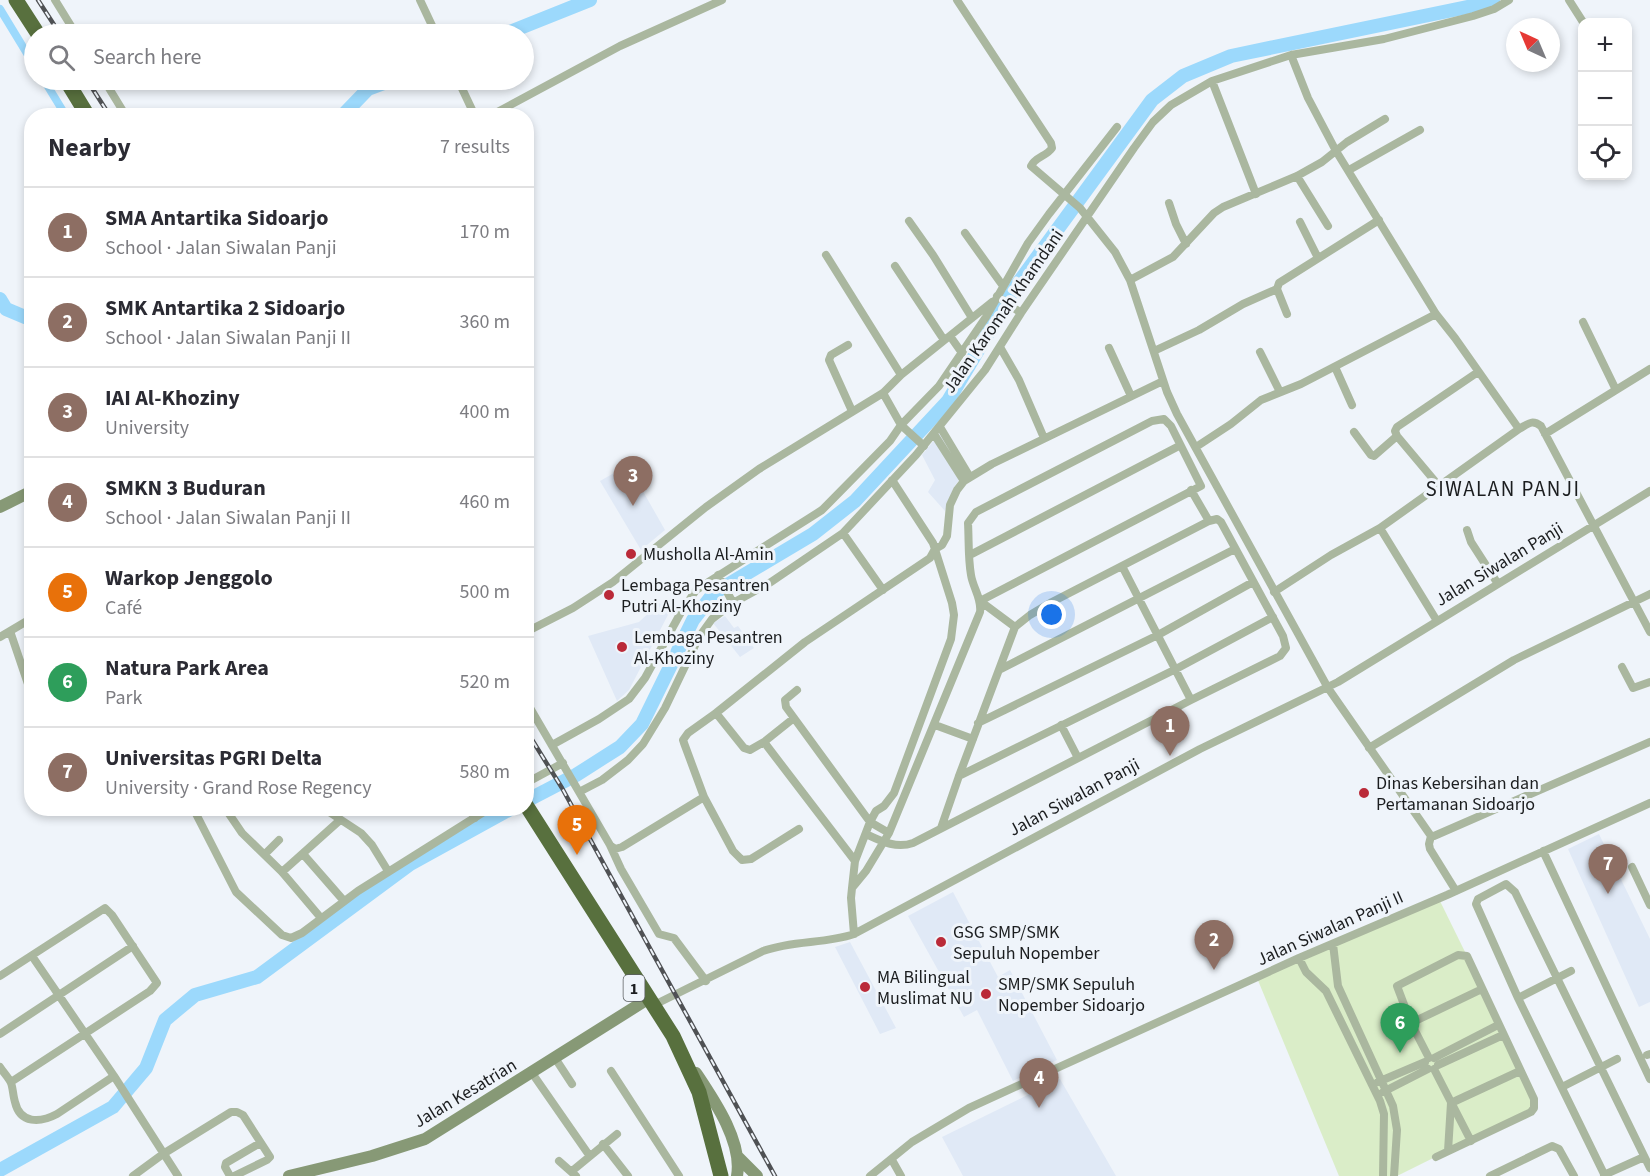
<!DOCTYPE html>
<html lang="en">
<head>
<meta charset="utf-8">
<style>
	:root { --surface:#fff; --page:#f7f7f7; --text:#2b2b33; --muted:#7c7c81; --line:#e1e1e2; --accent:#b45309 }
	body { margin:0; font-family:"Source Sans 3",sans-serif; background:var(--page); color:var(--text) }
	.controls { position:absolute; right:18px; top:18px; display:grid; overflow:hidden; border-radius:12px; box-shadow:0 3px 9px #0003 }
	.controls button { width:54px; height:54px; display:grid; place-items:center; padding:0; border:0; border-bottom:2px solid var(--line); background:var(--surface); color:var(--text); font:30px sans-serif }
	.compass { position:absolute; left:1506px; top:18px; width:54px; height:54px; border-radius:50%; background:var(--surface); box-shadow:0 3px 9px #0003; rotate:316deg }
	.you { position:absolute; left:1052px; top:615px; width:21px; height:21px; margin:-15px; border:4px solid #fff; border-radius:50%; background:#1a73e8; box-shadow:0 0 0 9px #1a73e833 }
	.badge { display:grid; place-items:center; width:39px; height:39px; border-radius:50%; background:var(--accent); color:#fff; font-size:20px; font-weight:700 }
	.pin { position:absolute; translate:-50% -50px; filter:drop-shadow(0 2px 3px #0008) }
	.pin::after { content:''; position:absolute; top:32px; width:21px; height:18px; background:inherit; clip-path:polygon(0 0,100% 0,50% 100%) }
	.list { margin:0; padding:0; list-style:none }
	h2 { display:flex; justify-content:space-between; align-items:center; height:78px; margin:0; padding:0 24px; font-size:26px }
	h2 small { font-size:20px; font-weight:400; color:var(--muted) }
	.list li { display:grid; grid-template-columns:39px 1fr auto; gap:18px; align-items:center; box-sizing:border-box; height:90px; padding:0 24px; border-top:2px solid var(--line) }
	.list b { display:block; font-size:22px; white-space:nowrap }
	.list p { margin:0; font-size:20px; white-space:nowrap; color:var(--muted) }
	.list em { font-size:20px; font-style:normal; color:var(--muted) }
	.icon { flex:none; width:33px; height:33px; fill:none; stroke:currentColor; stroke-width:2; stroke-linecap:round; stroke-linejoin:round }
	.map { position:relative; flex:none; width:1650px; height:1176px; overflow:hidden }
	.search { position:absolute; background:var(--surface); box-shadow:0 3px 9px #0003; left:24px; top:24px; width:510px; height:66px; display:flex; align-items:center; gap:15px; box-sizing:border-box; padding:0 21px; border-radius:33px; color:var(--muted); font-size:22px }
	.panel { position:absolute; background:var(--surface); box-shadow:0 3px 9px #0003; left:24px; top:108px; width:510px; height:708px; border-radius:24px }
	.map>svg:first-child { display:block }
</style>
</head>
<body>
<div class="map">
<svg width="1650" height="1176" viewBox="0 0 1650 1176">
	<rect width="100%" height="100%" fill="#eff4fa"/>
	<path fill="#e0e9f6" d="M940 433 966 475 959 480 953 489 945 511 928 492 935 480 922 455Z
		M628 465 665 530 641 550 600 481Z
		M659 603 670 611 629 690 617 701 588 636 639 622Z
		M725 616 734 628 738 626 754 648 740 657 713 623Z
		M1599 834 1650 939V1002L1639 1007 1568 849Z
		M953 892 998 977 1010 970 1057 1060 1013 1081 977 1010 964 1017 908 916Z
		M850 942 896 1028 880 1034 835 947Z
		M1060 1079 1116 1176H963L942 1137Z"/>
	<path fill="#daedc8" d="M1438 897 1467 956 1534 1108 1397 1176H1339L1257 978Z"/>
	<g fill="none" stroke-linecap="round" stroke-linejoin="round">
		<path stroke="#9cd9fc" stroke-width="8" d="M0 9 34 65
			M44 80 66 116"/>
		<path stroke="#9cd9fc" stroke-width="14" d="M505 34 590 0
			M342 116 368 89 392 80
			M0 299 6 309 25 317 32 314
			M526 801 576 775 620 747 642 724 693 620 714 593 813 534 855 501 948 401 1016 286 1152 100 1183 76 1231 56 1487 3 1493 0
			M0 1170 113 1107 146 1068 165 1020 195 995 257 977 410 864 512 808"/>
		<path stroke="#aab79f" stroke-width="8" d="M55 0 76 34
			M420 0 436 34
			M957 0 1051 143 1052 148C1047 156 1035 157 1031 166L1080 208 1115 252 1130 280 1167 392 1177 414 1328 688 1431 836
			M1569 0 1583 22
			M1291 55 1308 98 1336 151 1436 314 1455 338 1519 429
			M104 80 126 116
			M458 80 475 116
			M1212 81 1256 194
			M490 116 620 46 722 0
			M1349 170 1420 130
			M1297 176 1328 226
			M1169 203 1176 224 1186 244
			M909 221 933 255 972 318
			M1300 222 1318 258
			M965 233 1003 286
			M895 266 944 340
			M1130 280 1173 257 1214 213 1223 207 1297 176 1322 162 1347 142 1385 119
			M997 296 1021 313
			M1287 314 1277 289 1279 283 1379 220
			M950 336 962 353
			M848 345 831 355 829 360 852 411
			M1000 347 1019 380 1044 438
			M1109 348 1131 396
			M1154 351 1199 330 1243 304 1277 289
			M1260 352 1280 392
			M1335 367 1352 405
			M901 375 992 302
			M1616 390 1650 369
			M940 427 970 477
			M1354 432 1371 455 1374 456 1397 436 1395 431 1397 427 1478 372
			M934 434 964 481
			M1545 434 1616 390 1583 322
			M1397 436 1439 486
			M924 446 901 425 939 386 986 317 1028 243 1049 214 1117 127
			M1196 447 1231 424 1261 400 1301 384 1436 314
			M892 480 933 543 952 603 954 615 951 639 894 793 884 806 876 811 870 822 855 861 852 888 866 871 889 833 980 612C982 599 973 588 971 575 968 558 969 540 968 523L976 512 1152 421 1164 419 1171 426 1201 486 980 601 1015 627
			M1191 490 1209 521
			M1380 528 1437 621
			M1467 530 1471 542 1498 584
			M843 533 883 590
			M970 555 1179 446
			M1122 566 1191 700
			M718 575 733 603
			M1274 592 1331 555 1380 528 1519 429C1528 424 1532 419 1541 426L1650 632
			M10 631 31 693
			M526 632 573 608 613 582 706 507 759 469 883 393 901 375 826 255
			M0 637 32 618
			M1622 667 1633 688 1650 682
			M999 670 1235 549
			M797 690 785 700 786 707 870 822 889 833
			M526 701 610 845 615 849 622 847 704 797 684 743 683 740 688 733 716 713 805 642 930 558 935 549 942 545 947 536 950 505 957 490 964 481 992 464 1163 381
			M716 713 744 748 750 750 764 742 794 718
			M978 723 1158 635 1253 582
			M935 725 973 739
			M1061 725 1078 758
			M764 742 855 861
			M552 745 599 719 629 699 645 678 680 614 696 590 822 510 890 441 901 425 883 393
			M1369 748 1514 660 1650 594
			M959 776 1176 669 1273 617
			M526 783 563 763
			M579 792 602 780 628 760 643 744 665 708 699 637 712 619 733 603 771 582 843 533 916 455 985 370 1021 313 1134 148 1153 122 1171 105 1212 81 1291 55 1384 39 1473 16 1494 9 1509 0
			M704 797 733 851 742 860 751 859 799 829
			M193 808 236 892 282 935 291 938 302 933 358 891 490 808
			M225 808 242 833 282 872 321 918
			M323 808 361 833 372 845 388 871
			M468 808 475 818
			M866 834C881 841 896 849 913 843L1191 700 1280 656 1286 648 1283 636 1221 522 1217 519 1209 521 1052 602 1030 615 1015 627 959 776 941 828
			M1431 836H1434L1650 742
			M1431 836 1429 844 1430 849 1456 891
			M610 845 621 869 659 934 674 938 706 981
			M1543 851 1650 1079
			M265 854 279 840
			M303 854 344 901
			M1632 867 1650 905
			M282 872 339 821
			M852 888 851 898 854 934
			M1333 944 1338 986 1393 1106 1397 1130 1394 1176
			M32 956 114 1076 178 1176
			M1299 958 1306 972 1326 991 1380 1101 1384 1114 1383 1176
			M0 976 105 908 112 915 157 983 150 991 11 1082
			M1518 998 1571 971
			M654 1005 763 951C794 940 825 944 854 934L1200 749 1338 682 1650 491
			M1411 1023 1482 989
			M0 1034 133 946
			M1647 1055 1650 1054
			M555 1058 572 1084
			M1429 1058 1411 1023 1397 986 1458 955 1467 956 1534 1099V1108L1531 1112 1436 1157
			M1434 1058 1498 1025
			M1438 1065 1503 1035
			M0 1067C3 1072 9 1078 11 1083 13 1088 13 1096 15 1102 20 1124 40 1123 57 1114L114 1076
			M1434 1069 1471 1141
			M611 1071 679 1176
			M532 1073 589 1155
			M1378 1082 1425 1062
			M1562 1087 1617 1059
			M1383 1092 1428 1069
			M603 1144 628 1176
			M1448 1151 1451 1103 1520 1071
			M892 1160 901 1176
			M559 1161 576 1176
			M572 1171 617 1134
			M1604 1175 1644 1157
			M133 1176 163 1154 231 1112H237L243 1115 270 1157 267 1160 234 1176
			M230 1176 225 1167 226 1163 260 1143
			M870 1176 912 1142 969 1108 1299 958 1447 895 1650 803
			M1490 1176 1552 1146 1559 1149 1574 1176
			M1605 1176 1518 998 1476 904 1478 899 1506 884 1515 892 1650 1168"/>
		<path stroke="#879976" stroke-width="12" d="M0 507 32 491
			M696 1073C714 1100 743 1142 737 1176
			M738 1157 757 1176
			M289 1176 372 1156 425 1139 643 1002"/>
		<path stroke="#58703e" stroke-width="15" d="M16 0 38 34
			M66 80 88 116
			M526 805 673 1036 699 1092 721 1176"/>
		<defs>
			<path id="rail" d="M38 0 60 34
				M87 80 110 116
				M526 730 562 788 775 1176"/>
		</defs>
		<use href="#rail" stroke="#4f5154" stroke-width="4.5"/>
		<use href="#rail" stroke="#eff4fa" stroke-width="2" stroke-dasharray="7" stroke-linecap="butt"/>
	</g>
	<g fill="#ba2a38" stroke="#eff4fa" stroke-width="2">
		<circle cx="631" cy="554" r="6"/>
		<circle cx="609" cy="595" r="6"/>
		<circle cx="622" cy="647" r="6"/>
		<circle cx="1364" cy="793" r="6"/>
		<circle cx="941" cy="942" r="6"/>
		<circle cx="865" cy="987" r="6"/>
		<circle cx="986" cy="994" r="6"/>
	</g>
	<g text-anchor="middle" stroke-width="6" stroke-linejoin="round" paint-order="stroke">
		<rect fill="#eff4fa" stroke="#5b5e61" stroke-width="1.5" x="623.5" y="975" width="21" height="26" rx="4.5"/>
		<g font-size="16" font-weight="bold" fill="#1b1d1f">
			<text x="634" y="994">1</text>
		</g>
		<g font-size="18" fill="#1b1d1f" stroke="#eff4fa">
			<text transform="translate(1003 311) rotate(-55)" y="6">Jalan Karomah Khamdani</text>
			<text transform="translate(1499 564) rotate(-31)" y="6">Jalan Siwalan Panji</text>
			<text transform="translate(1074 797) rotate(-28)" y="6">Jalan Siwalan Panji</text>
			<text transform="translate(1330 928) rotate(-24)" y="6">Jalan Siwalan Panji II</text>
			<text transform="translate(465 1093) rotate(-31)" y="6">Jalan Kesatrian</text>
		</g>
		<g font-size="18" fill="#1b1d1f" stroke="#eff4fa" text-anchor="start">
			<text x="643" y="560">Musholla Al-Amin</text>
			<text x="621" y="591">Lembaga Pesantren<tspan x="621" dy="21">Putri Al-Khoziny</tspan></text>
			<text x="634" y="643">Lembaga Pesantren<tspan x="634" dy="21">Al-Khoziny</tspan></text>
			<text x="1376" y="789">Dinas Kebersihan dan<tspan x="1376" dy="21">Pertamanan Sidoarjo</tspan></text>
			<text x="953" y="938">GSG SMP/SMK<tspan x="953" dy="21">Sepuluh Nopember</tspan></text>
			<text x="877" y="983">MA Bilingual<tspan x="877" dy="21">Muslimat NU</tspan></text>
			<text x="998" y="990">SMP/SMK Sepuluh<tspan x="998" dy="21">Nopember Sidoarjo</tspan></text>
		</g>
		<g font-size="21" letter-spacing="1.5" fill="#1b1d1f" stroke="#eff4fa">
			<text x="1503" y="496">SIWALAN PANJI</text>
		</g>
	</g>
</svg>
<div class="controls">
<button>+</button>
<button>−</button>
<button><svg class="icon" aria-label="locate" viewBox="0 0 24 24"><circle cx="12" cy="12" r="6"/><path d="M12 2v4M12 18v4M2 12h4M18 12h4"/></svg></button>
</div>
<svg class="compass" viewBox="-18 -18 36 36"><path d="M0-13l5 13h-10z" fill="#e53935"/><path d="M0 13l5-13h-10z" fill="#7c7c81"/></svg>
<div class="you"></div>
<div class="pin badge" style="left:1170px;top:756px;background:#8d6e63">1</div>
<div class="pin badge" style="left:1214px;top:970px;background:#8d6e63">2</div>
<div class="pin badge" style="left:633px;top:506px;background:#8d6e63">3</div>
<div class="pin badge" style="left:1039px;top:1108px;background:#8d6e63">4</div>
<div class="pin badge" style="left:577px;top:855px;background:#e8710a">5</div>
<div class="pin badge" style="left:1400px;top:1053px;background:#2e9e5b">6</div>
<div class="pin badge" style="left:1608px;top:894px;background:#8d6e63">7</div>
<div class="search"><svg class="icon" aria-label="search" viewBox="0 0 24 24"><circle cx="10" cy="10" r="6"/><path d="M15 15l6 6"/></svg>Search here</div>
<section class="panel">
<h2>Nearby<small>7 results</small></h2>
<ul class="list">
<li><span class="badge" style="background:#8d6e63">1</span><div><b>SMA Antartika Sidoarjo</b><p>School · Jalan Siwalan Panji</p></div><em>170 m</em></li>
<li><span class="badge" style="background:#8d6e63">2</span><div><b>SMK Antartika 2 Sidoarjo</b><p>School · Jalan Siwalan Panji II</p></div><em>360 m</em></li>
<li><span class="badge" style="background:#8d6e63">3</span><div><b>IAI Al-Khoziny</b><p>University</p></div><em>400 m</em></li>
<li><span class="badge" style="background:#8d6e63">4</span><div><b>SMKN 3 Buduran</b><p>School · Jalan Siwalan Panji II</p></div><em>460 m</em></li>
<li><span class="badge" style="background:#e8710a">5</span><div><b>Warkop Jenggolo</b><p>Café</p></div><em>500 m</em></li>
<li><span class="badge" style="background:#2e9e5b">6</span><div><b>Natura Park Area</b><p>Park</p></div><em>520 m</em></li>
<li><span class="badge" style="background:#8d6e63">7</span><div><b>Universitas PGRI Delta</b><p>University · Grand Rose Regency</p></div><em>580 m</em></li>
</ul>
</section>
</div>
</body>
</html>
